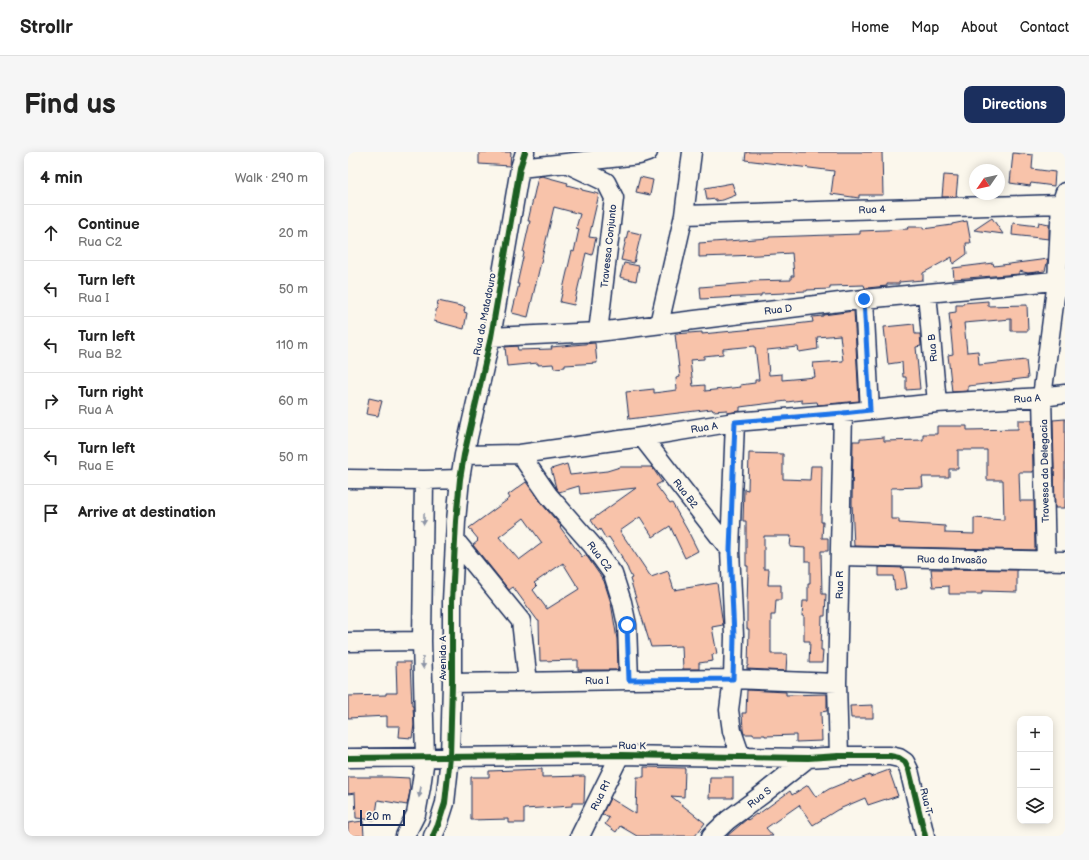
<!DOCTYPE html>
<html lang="en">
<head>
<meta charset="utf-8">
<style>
	:root { --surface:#fff; --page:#f6f6f6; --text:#222; --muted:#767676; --line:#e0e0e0; --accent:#1b2f5e }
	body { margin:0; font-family:"Balsamiq Sans",sans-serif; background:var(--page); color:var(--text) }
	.controls { position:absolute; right:12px; bottom:12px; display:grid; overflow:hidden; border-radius:8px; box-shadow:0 2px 10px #0003 }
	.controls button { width:36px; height:36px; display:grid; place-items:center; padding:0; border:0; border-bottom:1px solid var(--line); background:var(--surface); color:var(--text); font:20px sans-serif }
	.compass { position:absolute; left:621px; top:12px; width:36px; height:36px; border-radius:50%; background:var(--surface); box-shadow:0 2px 10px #0003; rotate:236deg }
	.scale { position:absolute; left:12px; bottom:10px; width:45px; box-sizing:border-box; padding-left:4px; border:2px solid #1b2f5e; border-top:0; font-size:11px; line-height:14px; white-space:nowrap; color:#1b2f5e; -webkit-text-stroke:3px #fbf7ec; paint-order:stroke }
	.stop { position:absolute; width:12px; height:12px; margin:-9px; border:3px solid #1a73e8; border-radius:50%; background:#fff }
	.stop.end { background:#1a73e8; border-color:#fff; box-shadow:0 1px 4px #0008 }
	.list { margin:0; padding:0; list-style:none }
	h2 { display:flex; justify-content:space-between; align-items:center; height:52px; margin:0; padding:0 16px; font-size:17px }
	h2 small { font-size:13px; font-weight:400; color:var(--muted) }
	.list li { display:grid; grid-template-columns:26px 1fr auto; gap:12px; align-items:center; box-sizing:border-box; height:56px; padding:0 16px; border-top:1px solid var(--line) }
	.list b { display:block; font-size:15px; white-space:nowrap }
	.list p { margin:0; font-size:13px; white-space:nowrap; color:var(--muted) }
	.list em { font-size:13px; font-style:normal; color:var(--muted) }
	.icon { flex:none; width:22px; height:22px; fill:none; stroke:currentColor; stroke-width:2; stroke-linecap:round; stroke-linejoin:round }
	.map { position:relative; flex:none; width:717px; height:684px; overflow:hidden; border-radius:8px }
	header { display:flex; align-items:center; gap:24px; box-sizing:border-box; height:56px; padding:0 20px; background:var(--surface); border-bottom:1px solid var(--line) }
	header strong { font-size:19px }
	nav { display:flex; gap:22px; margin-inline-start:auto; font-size:14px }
	.intro { display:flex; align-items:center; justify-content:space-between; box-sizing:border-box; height:96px; padding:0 24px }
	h1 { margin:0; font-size:28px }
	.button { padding:10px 18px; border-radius:8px; background:var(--accent); color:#fff; font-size:14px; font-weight:700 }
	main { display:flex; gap:24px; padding:0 24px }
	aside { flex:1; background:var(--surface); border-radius:8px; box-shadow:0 2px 10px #0003 }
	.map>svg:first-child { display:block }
</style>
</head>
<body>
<header>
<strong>Strollr</strong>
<nav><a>Home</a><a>Map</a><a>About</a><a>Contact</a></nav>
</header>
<div class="intro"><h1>Find us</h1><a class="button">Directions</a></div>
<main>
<aside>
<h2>4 min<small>Walk · 290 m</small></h2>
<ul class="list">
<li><svg class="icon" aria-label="ahead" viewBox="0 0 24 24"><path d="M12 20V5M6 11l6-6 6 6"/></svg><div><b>Continue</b><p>Rua C2</p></div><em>20 m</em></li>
<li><svg class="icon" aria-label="left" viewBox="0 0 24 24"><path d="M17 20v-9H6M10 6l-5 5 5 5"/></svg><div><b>Turn left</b><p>Rua I</p></div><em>50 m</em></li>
<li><svg class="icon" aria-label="left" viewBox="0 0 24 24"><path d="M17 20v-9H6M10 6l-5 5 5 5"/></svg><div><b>Turn left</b><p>Rua B2</p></div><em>110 m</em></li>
<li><svg class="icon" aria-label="right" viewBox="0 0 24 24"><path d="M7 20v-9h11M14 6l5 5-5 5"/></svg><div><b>Turn right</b><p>Rua A</p></div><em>60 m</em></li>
<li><svg class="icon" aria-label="left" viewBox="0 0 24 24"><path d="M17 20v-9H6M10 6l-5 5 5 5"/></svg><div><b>Turn left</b><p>Rua E</p></div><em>50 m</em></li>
<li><svg class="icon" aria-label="arrive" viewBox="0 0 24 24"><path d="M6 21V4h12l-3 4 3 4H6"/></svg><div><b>Arrive at destination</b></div></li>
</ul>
</aside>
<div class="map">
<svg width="717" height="684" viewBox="0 0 717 684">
	<rect width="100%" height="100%" fill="#fbf7ec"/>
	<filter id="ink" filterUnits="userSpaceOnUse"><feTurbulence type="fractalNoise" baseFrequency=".025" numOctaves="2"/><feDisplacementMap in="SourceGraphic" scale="8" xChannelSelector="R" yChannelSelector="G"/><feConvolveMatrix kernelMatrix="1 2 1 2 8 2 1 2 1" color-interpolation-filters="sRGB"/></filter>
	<g filter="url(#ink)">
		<path fill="#f8c3aa" stroke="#1b2f5e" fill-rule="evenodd" d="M131 0H163L162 14 131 12Z
			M398 0H534L535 43H511V46L483 42 486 19 397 8Z
			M665 1 685 3 684 17 707 20 706 34 683 31 682 34 662 31Z
			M596 23 610 24 608 45H594Z
			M194 24 220 31 219 33 234 37V38L251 42 241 85 248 86 244 103 238 101 226 153 212 150 222 107 224 99 226 100 231 77 228 76 232 62 206 55 180 165 164 161 171 132H169L176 101 175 100 182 69H180L190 25Z
			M292 25 305 28 302 43 288 40Z
			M384 31 388 43 375 48 368 49V47L359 48 357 36Z
			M644 66 655 82 626 78Z
			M619 69 623 91H618L619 102 605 112 604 105 575 121V128L551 130V132H539V134L519 136H517L516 133 482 134V137L459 138V139L437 140V141L413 142V144L353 147 352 135 402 131V129L443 128V124H446L444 101 411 103 351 105V91L421 86V85L512 82V79L560 77 559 75H575V77L604 73V72Z
			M691 70 701 72V87L664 83 665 71 690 74Z
			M280 79 293 82 286 111 273 108Z
			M700 107 697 119 680 121 671 119V122L606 127 605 116 645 111 646 114Z
			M276 111 291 114 288 129 272 125Z
			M90 149 117 155 116 160 119 161 116 177 86 169Z
			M640 149V154L679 153 680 179H663V167L616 171 619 200 630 199 631 213 678 208 680 226 664 228V229L620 234V239L604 240 600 203 605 202 601 161 608 160V153H615V151Z
			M506 159 511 249 470 253 469 250 454 251V248L439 250V249L392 255V259L379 261V258L365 259 364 257 281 267 278 240 306 237V241L329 238 328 226 332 225 327 182 354 180V182L448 173V172L465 170 464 165 475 164V163ZM492 183 495 209 465 211 467 225 434 228V222L421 223 419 198 450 195 451 200 470 197 469 185ZM407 194 411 228H407V231L392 233 393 235 357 239V233L345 234 342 208 356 207V204L375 202V197Z
			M566 172 567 182H572L573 194 568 195 572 237 558 238V225H555L554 210 540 212 536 175Z
			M247 191 249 211 217 213V215L206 216 205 212 190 213V211L159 214 157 195 169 194 170 198 204 197 203 195Z
			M21 246 34 249 30 264 18 262Z
			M717 267V356H707L705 268Z
			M670 268H684L685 320H671L672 349H686L687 398 506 394 504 351 505 289H512V287H515L536 285V289L575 288V282H589V274H619V278L670 277ZM610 298H639V328H655L656 368 626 366V382L597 381V374L551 371V367H543V336L575 335 574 325H601V317H610Z
			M401 301 435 302V327L462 328 463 314H474L473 370H475L474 386H480V399H473L474 442H478L477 464H474L473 498H475L474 511H461L462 489H456V464H454L455 449H460V432H462V409H457V396L442 395 443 384H416V417H421L420 433H433V448H428L427 463H423V502H439L438 519 399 517V514H400L401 477H399V455L400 414H398V369H395L396 337 400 338Z
			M219 312 222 323 259 319 272 315H304L314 330 308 333 322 352 324 351 341 381 350 399 337 406 322 374 305 385 292 365 272 379 303 425 320 419 326 438 369 431 375 473 364 475 369 502 364 503 365 509 351 511V517H335L334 494 303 495 282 427 284 426 280 418V417L273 405H274L261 385 258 387 252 377 250 379 243 368 288 336 232 342 231 334 211 340 208 336 203 317Z
			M178 330 193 351 213 374 212 375 234 405 238 403 256 429 263 451 269 487 270 518H230V508L192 509 191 469H190L165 435 161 438 125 393 130 389 129 388 130 387 121 376 162 346 160 343ZM176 366 194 391 171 408 151 385ZM215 411 231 437 199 457 185 438 189 434 186 431Z
			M531 415 556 416 559 436 547 438 545 424H531Z
			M583 417 669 418V440L634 439V442H601V434L585 435Z
			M48 510H62L64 554H65L66 573 64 586 51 585 52 574H39V564L0 566V544L38 543V541H49Z
			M399 538 438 540V543L479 542V559L473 560 474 589 448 590V583L417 584V583H405V582H396L395 578 394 561H398Z
			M525 553V566H503L502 554Z
			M296 615 337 616 336 645 323 644 357 671 347 684H289L272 674 268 680 257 672 261 666 254 662 262 646 288 662 289 625H296Z
			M194 617V625L237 624 236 651H224V654L176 657V671H161V667L123 668V625H141V619Z
			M541 618 550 644 538 648V647L520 653 517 646 489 658 465 673 451 653 418 676 425 684H379L399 667 400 668 408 662 409 663 442 639 444 643 460 633 468 645 481 637 503 628 504 630 522 623V625Z
			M0 625H41L61 626 62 639 59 653 30 648 27 668 8 666 7 641 0 642Z
			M362 625H385V646H361Z
			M15 669 16 684H0V671Z"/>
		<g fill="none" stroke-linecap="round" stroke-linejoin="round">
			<defs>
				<path id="minor" d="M218 11 258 30 266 46 250 180
					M172 16 291 3 300 0
					M336 63 713 52
					M579 141 589 251
					M516 147 522 258
					M311 172 336 63 344 0
					M143 185 250 180 516 147 717 128
					M294 285 382 398 386 484 385 527 381 558 384 579 393 605
					M172 302 201 344 244 393 265 422 274 450 279 473 281 528
					M116 303 172 302 294 285 387 270 495 261 589 251 694 245 717 242
					M0 327 76 328 112 327
					M107 388 173 469 180 530
					M382 398 387 270
					M492 404 717 409
					M698 409 694 245 709 129 713 52 717 40
					M0 490 74 489
					M104 531 281 528 385 527 489 531
					M491 604 489 531 495 261
					M0 606 272 603 460 606 491 604H542L551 606 557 610 561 618 577 684
					M57 684 68 662 73 635 77 606 74 489 76 328
					M85 684 90 673 97 651 102 605 104 531V449L108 369 112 327 116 303 143 185 172 16 177 0
					M232 684 272 603
					M363 684 380 668 415 642 460 606"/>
			</defs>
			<use href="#minor" stroke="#1b2f5e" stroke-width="21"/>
			<use href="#minor" stroke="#fbf7ec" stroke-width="18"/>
			<defs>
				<path id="cycleway" d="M0 606 272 603 460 606 491 604H542L551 606 557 610 561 618 577 684
					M85 684 90 673 97 651 102 605 104 531V449L108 369 112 327 116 303 143 185 172 16 177 0"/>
			</defs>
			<use href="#cycleway" stroke="#fbf7ec" stroke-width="8"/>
			<use href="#cycleway" stroke="#1b5e20" stroke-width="6"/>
		</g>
		<defs><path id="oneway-solid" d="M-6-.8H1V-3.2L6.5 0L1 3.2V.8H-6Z"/></defs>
		<g fill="#8b93a5">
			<use href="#oneway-solid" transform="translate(76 367) rotate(91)"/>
			<use href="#oneway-solid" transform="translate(75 511) rotate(89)"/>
			<use href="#oneway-solid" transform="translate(72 640) rotate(101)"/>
		</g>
	</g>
	<g fill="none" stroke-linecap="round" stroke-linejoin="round" filter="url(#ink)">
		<path stroke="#1a73e8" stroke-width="5" d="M279 473 281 528 385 527 386 484 382 398 387 270 495 261 522 258 516 147"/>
	</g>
	<g text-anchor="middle" stroke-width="4" stroke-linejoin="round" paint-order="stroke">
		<g font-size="10" fill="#1b2f5e" stroke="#fbf7ec">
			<text transform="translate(524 57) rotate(-2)" y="4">Rua 4</text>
			<text transform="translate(260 94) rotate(-84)" y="4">Travessa Conjunto</text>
			<text transform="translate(430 157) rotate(-7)" y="4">Rua D</text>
			<text transform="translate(136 162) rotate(-79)" y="4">Rua do Matadouro</text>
			<text transform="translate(584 196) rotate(-95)" y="4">Rua B</text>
			<text transform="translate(679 246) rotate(-4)" y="4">Rua A</text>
			<text transform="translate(356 275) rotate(-9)" y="4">Rua A</text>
			<text transform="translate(696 319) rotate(-91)" y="4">Travessa da Delegacia</text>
			<text transform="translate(338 341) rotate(52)" y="4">Rua B2</text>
			<text transform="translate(252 404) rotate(53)" y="4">Rua C2</text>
			<text transform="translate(604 407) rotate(1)" y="4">Rua da Invasão</text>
			<text transform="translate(491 433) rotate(-89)" y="4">Rua R</text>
			<text transform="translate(94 506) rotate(-90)" y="4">Avenida A</text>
			<text transform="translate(249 528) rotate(-1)" y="4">Rua I</text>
			<text transform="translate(284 593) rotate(1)" y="4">Rua K</text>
			<text transform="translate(252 643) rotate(-64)" y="4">Rua R1</text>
			<text transform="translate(411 645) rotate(-38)" y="4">Rua S</text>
			<text transform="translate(579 649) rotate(77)" y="4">Rua T</text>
		</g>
	</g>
</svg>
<div class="controls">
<button>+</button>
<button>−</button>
<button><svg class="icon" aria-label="layers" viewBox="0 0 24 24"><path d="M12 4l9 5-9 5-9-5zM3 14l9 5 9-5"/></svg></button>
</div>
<svg class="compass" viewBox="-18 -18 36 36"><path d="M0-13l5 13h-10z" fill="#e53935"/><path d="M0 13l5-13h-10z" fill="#767676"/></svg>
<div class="scale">20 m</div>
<div class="stop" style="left:279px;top:473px"></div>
<div class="stop end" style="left:516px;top:147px"></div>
</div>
</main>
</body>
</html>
